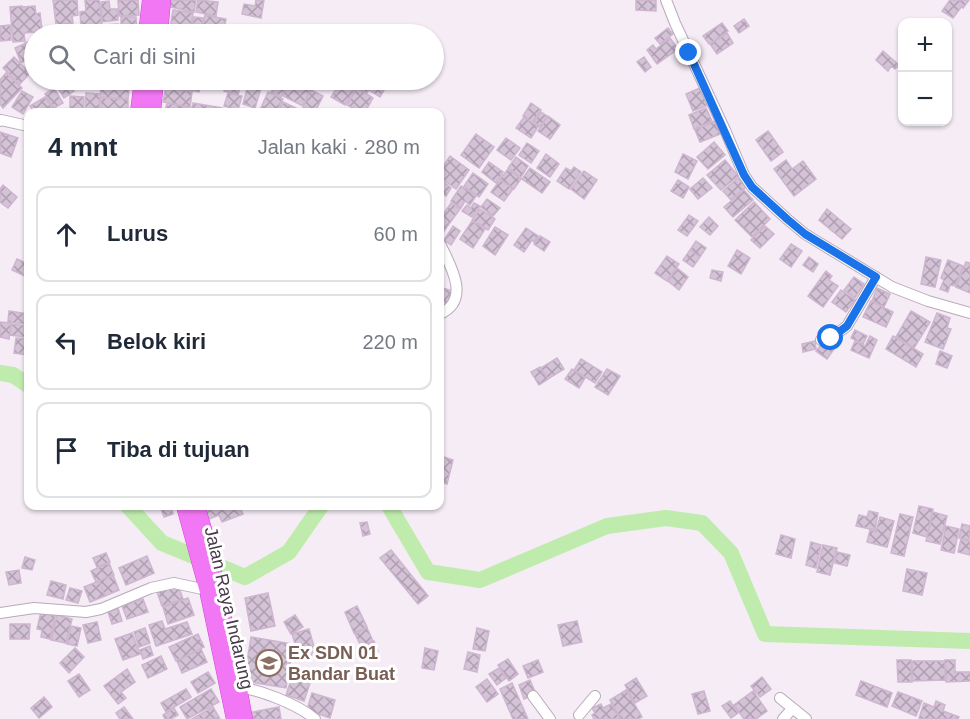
<!DOCTYPE html>
<html lang="id">
<head>
<meta charset="utf-8">
<style>
	:root { --surface:#fff; --page:#f2f2f3; --text:#1f2937; --muted:#747a83; --line:#e0e1e3 }
	body { margin:0; font-family:Arial,sans-serif; background:var(--page); color:var(--text) }
	.controls { position:absolute; right:18px; top:18px; display:grid; overflow:hidden; border-radius:12px; box-shadow:0 2px 4px #0004 }
	.controls button { width:54px; height:54px; display:grid; place-items:center; padding:0; border:0; border-bottom:2px solid var(--line); background:var(--surface); color:var(--text); font:30px sans-serif }
	.stop { position:absolute; width:18px; height:18px; margin:-14px; border:4px solid #1a73e8; border-radius:50%; background:#fff }
	.stop.end { background:#1a73e8; border-color:#fff; box-shadow:0 2px 6px #0008 }
	.list { margin:0; padding:0; list-style:none }
	h2 { display:flex; justify-content:space-between; align-items:center; height:78px; margin:0; padding:0 24px; font-size:26px }
	h2 small { font-size:20px; font-weight:400; color:var(--muted) }
	.list li { display:grid; grid-template-columns:39px 1fr auto; gap:18px; align-items:center; box-sizing:border-box; height:96px; margin:0 12px 12px; padding:0 12px; border:2px solid var(--line); border-radius:12px }
	.list b { display:block; font-size:22px; white-space:nowrap }
	.list em { font-size:20px; font-style:normal; color:var(--muted) }
	.icon { flex:none; width:33px; height:33px; fill:none; stroke:currentColor; stroke-width:2; stroke-linecap:round; stroke-linejoin:round }
	.map { position:relative; flex:none; width:970px; height:719px; overflow:hidden }
	.search { position:absolute; background:var(--surface); box-shadow:0 2px 4px #0004; left:24px; top:24px; width:420px; height:66px; display:flex; align-items:center; gap:15px; box-sizing:border-box; padding:0 21px; border-radius:33px; color:var(--muted); font-size:22px }
	.panel { position:absolute; background:var(--surface); box-shadow:0 2px 4px #0004; left:24px; top:108px; width:420px; height:402px; border-radius:12px }
	.map>svg:first-child { display:block }
</style>
</head>
<body>
<div class="map">
<svg width="970" height="719" viewBox="0 0 970 719">
	<defs>
		<pattern id="building-cross-hatch" width="8" height="8" patternUnits="userSpaceOnUse" patternTransform="scale(1.5)"><rect width="8" height="8" fill="#d4c2d6"/><path d="M0 0l8 8M0 8l8-8" fill="none" stroke="#ae9fb0"/></pattern>
	</defs>
	<rect width="100%" height="100%" fill="#f5ecf5"/>
	<g fill="none" stroke-linecap="round" stroke-linejoin="round">
		<path stroke="#bfecad" stroke-width="16" d="M0 373 13 375 28 385
			M128 506 162 543 245 577 289 552 321 506
			M389 506 428 572 480 580 607 526 666 518 702 523 731 553 765 634 970 641"/>
	</g>
	<path fill="url(#building-cross-hatch)" stroke="#ceb5d0" stroke-width="1.5" d="M53 0H77L78 15 72 16 73 23 63 24 64 31 57 32Z
		M85 0H99L102 26 81 28 80 12 86 11Z
		M118 0H138L139 15 119 16Z
		M171 0H196L194 12 170 7Z
		M198 0 218 2 216 16 196 12Z
		M256 0H264L261 18 242 14 244 4 255 6Z
		M636 0H656V11L636 10Z
		M950 0H969L963 8 962 6 953 18 942 11Z
		M109 1 110 9H117L118 20 102 22 101 2Z
		M22 6V7L35 6 36 14 40 13 42 29 37 30 38 32 24 33 25 41 13 42 10 7Z
		M173 10 193 13 190 33 170 29Z
		M205 15 226 19 223 34 201 33Z
		M121 17H136L137 31 121 32Z
		M194 17 203 18 200 34 191 33Z
		M744 19 749 26 739 33 734 26Z
		M722 23 728 31 709 44 703 36Z
		M118 24V34H104V25Z
		M10 25 11 40 0 41V26Z
		M668 28 673 34 660 44 655 38Z
		M727 33 733 43 717 54 710 44Z
		M670 38 678 49 657 64 647 50 653 45 656 49Z
		M34 39V62L25 43Z
		M24 44 31 58 21 63 15 48Z
		M883 51 899 65 895 69 891 66 888 71 876 60Z
		M14 57 30 73 20 84 3 68Z
		M644 57 651 67 645 72 637 62Z
		M6 73 22 88 3 108 0 104V80Z
		M99 80H132V86L98 85Z
		M172 80H201L199 92 171 87Z
		M227 80H242L238 95 224 91Z
		M290 80 310 89 303 106 283 96Z
		M362 80H375L367 93 357 87Z
		M375 80H390L380 97 369 90Z
		M341 81 355 89 345 105 331 97Z
		M69 83 74 91 64 98 59 90Z
		M275 84 285 89 281 97 271 92Z
		M248 85 261 88 255 108 243 104Z
		M101 87 129 88 128 99 100 97Z
		M166 87 192 92 190 107 163 102Z
		M54 88 63 103 54 108 45 94Z
		M357 88 373 98 365 112H360L347 105Z
		M700 88 708 105 693 111 686 94Z
		M311 90 323 96 315 112 303 107Z
		M22 91 33 97 23 114 12 107Z
		M268 92 283 99 276 112H266L260 110Z
		M86 93 100 94 99 112 85 111Z
		M228 93 242 96 238 110 224 106Z
		M70 96 84 97 83 112 70 111Z
		M45 97 53 109 47 112H34L30 106Z
		M101 98 128 99V110L101 109Z
		M283 102 296 108 294 112H278Z
		M167 103 188 107 187 112H165Z
		M193 103 222 108V112H191Z
		M531 103 541 110 532 123 523 116Z
		M706 108 712 121 694 129 689 115Z
		M541 112 547 116 540 127 534 122Z
		M548 116 560 125 550 139 538 131Z
		M524 117 538 127 531 138 516 128Z
		M715 121 720 134 700 142 695 130Z
		M768 131 783 152 771 161 756 140Z
		M0 132 18 138 11 157 0 153Z
		M476 134 494 147 479 168 461 155Z
		M506 138 520 148 511 160 497 150Z
		M714 142 725 155 708 169 697 157Z
		M527 143 539 151 531 163 519 155Z
		M546 154 559 164 550 177 537 168Z
		M683 154 697 161 688 179 675 172Z
		M450 156 469 170 456 189 440 177V171Z
		M516 157 528 166 521 177 508 168Z
		M725 160 738 176 721 190 707 175Z
		M786 160 792 169 803 161 816 179 794 196 774 169Z
		M489 162 503 172 496 183 482 172Z
		M574 167 581 172 569 189 557 181 566 168 571 171Z
		M530 168 550 182 542 193 522 179Z
		M508 169 521 179 514 189 500 179Z
		M584 171 597 180 584 199 571 189Z
		M473 173 488 184 479 197 464 186Z
		M703 178 712 188 698 199 690 189Z
		M738 178 746 187 731 200 723 191Z
		M440 179 451 188 446 196 440 191Z
		M500 180 513 189 504 201 491 192Z
		M678 180 689 187 683 198 671 191Z
		M3 185 17 197 8 208 0 202V189Z
		M461 186 476 196 470 205 465 201 461 208 451 201Z
		M744 190 753 200 733 217 724 207Z
		M487 199 500 208 493 216 481 207Z
		M754 202 770 219 752 237 735 220Z
		M451 203 460 209 441 235 440 234V219Z
		M474 203 480 206 472 217 462 211 467 205 471 208Z
		M480 209 495 219 488 230 472 220Z
		M827 209 851 229 842 239 819 220Z
		M689 215 698 221 687 236 678 230Z
		M709 217 718 226 710 235 700 227Z
		M472 221 485 229 473 248 460 239Z
		M453 226 460 231 451 245 444 240Z
		M765 226 774 234 760 248 751 240Z
		M495 227 508 235 495 255 483 246Z
		M526 228 538 236 534 242 532 240 524 252 514 245Z
		M540 236 550 242 544 251 534 244Z
		M696 241 706 248 700 257 690 250Z
		M791 244 802 251 791 267 780 259Z
		M690 250 700 257 693 267 683 260Z
		M737 250 750 258 741 274 728 266Z
		M667 256 679 264 667 281 655 273Z
		M809 257 818 264 813 272 803 265Z
		M926 257 941 260 935 287 921 284Z
		M17 259 28 264 27 277 12 270Z
		M948 260 963 266 955 286 950 285 948 292 940 289 944 280 941 278Z
		M966 262 970 263V293L956 287Z
		M677 268 688 277 679 290 668 281Z
		M712 270 723 272 721 281 710 278Z
		M826 271 832 276 829 280 838 286 823 307 808 296Z
		M854 277 864 284 855 298 844 290Z
		M440 287 452 291 446 310 440 308Z
		M877 288 890 294 884 307 872 301Z
		M841 290 855 300 846 312 832 302Z
		M871 301 893 312 886 327 863 317Z
		M9 311 28 314V324L8 322Z
		M911 311 930 322 914 348 896 337Z
		M937 313 950 318 947 328 951 329 943 349 925 342Z
		M0 322 11 323 9 339 0 337Z
		M11 324 27 326 25 337 10 335Z
		M855 330 867 336 863 344 851 338Z
		M870 336 877 340 869 358 851 350 855 341 865 346Z
		M893 336 923 354 916 367 886 349Z
		M16 338 28 339V355L14 353Z
		M830 340 837 345 827 359 816 351 820 346 824 349Z
		M815 341 816 349 803 352 802 344Z
		M940 351 952 356 947 368 936 364Z
		M557 358 564 369 548 379 541 368Z
		M581 359 602 372 595 383 574 370Z
		M540 367 548 379 539 385 531 372Z
		M572 369 585 378 579 388 565 379Z
		M607 369 620 376 608 395 595 387Z
		M444 457 453 460 447 484 440 482V463L442 464Z
		M160 506H171L173 514 164 517Z
		M207 506H239L243 514 222 522 219 515 209 519 204 507Z
		M919 506 933 509 927 537 913 533Z
		M869 511 878 513 875 530 856 526 859 515 867 517Z
		M933 512 947 516 940 544 926 541Z
		M900 514 913 517 904 556 891 553Z
		M880 517 894 521 887 547 867 542 870 530 876 532Z
		M367 522 370 534 363 536 360 523Z
		M962 524 970 526 969 540 959 538Z
		M946 526 959 529 954 553 941 550Z
		M781 535 795 539 791 558 776 554Z
		M961 539 970 541V555L958 552Z
		M811 542 821 545 816 568 806 565Z
		M823 545 837 548 830 575 817 572Z
		M391 550 428 596 418 604 380 558Z
		M837 552 850 555 847 566 835 563Z
		M106 553 110 562 97 567 93 558Z
		M147 556 154 573 126 585 119 568Z
		M25 557 35 560 32 570 22 568Z
		M109 563 114 575 96 582 91 571Z
		M907 569 927 573 922 595 903 591Z
		M19 570 21 583 9 585 6 572Z
		M113 575 119 590 105 596 99 581Z
		M51 581 66 585 63 599 47 595Z
		M99 581 105 596 90 602 84 587Z
		M178 585 183 599 162 606 157 592Z
		M70 588 82 591 78 603 66 600Z
		M268 593 275 626 251 631 245 598Z
		M188 598 194 615 168 624 163 607Z
		M143 599 148 612 127 619 122 606Z
		M357 606 367 627 354 633 345 612Z
		M118 608 122 621 112 624 108 612Z
		M41 612 55 616 50 639 41 637 42 630 37 629Z
		M57 615 72 619 66 643 51 640Z
		M295 615 303 627 291 634 284 622Z
		M162 621 165 629 187 622 192 634 156 646 149 625Z
		M577 621 582 642 563 646 558 625Z
		M97 622 101 640 88 643 83 625Z
		M10 624H30L29 639H10Z
		M71 626 81 628 77 646 67 644Z
		M145 628 150 643 139 647 134 632Z
		M367 628 373 641 361 646 355 634Z
		M477 628 489 631 485 651 473 649Z
		M309 629 316 654 300 659 292 634Z
		M132 633 140 654 123 660 115 639Z
		M198 634 204 647 176 661 169 647Z
		M251 637 293 644 286 688 244 681Z
		M374 641 378 651 367 656 363 646Z
		M150 646 153 655 143 659 140 650Z
		M75 648 84 657 69 673 60 663Z
		M425 648 438 651 434 670 422 668Z
		M201 649 207 662 182 673 177 661Z
		M468 652 480 655 477 672 464 669Z
		M161 656 167 669 148 678 142 665Z
		M508 659 518 674 509 681 498 665Z
		M538 660 543 672 528 678 523 666Z
		M897 660H911L912 682H898Z
		M945 660H955V672H970V681L946 682Z
		M912 661H945V680L912 681Z
		M499 668 506 678 497 685 489 674Z
		M127 669 135 682 121 692 126 698 118 704 104 686Z
		M294 671 312 677 304 701 286 695Z
		M208 672 215 683 198 693 191 682Z
		M79 674 90 690 79 697 68 681Z
		M762 677 771 689 760 697 751 686Z
		M636 678 647 696 635 703 625 685Z
		M487 679 498 694 487 702 476 687Z
		M530 680 536 694 524 699 519 685Z
		M861 681 892 693 887 707 856 695Z
		M512 683 528 719H513L500 689Z
		M186 689 191 697 166 712 161 703Z
		M211 689 219 702 187 719 180 707Z
		M626 690 642 717 638 719H621L610 700Z
		M704 691 710 711 698 714 692 694Z
		M753 691 767 711 756 719H744L734 705Z
		M898 692 922 701 916 716 892 706Z
		M312 693 335 700 330 718 307 710Z
		M44 697 52 707 39 718 31 708Z
		M730 701 738 713 731 718 722 706Z
		M936 701 945 705 943 711 959 717 958 719H922L919 718 924 703 934 707Z
		M601 704 603 708 611 704 620 719H594L592 715 595 713 592 708Z
		M124 707 133 719H120L116 713Z
		M213 707 220 719H192Z
		M279 707 281 719H249L248 713Z
		M174 708 178 715 171 719H165L163 715Z"/>
	<g fill="none" stroke-linecap="round" stroke-linejoin="round">
		<defs>
			<path id="minor" d="M666 0 675 23 725 130 744 175 752 187 787 219 805 234 892 287 928 301 970 313
				M161 31 182 34
				M0 121 1 120 28 126
				M440 314C471 300 451 266 440 244
				M821 340 831 338 847 326 876 277
				M0 613 34 608 86 612 101 609 151 588 174 583 207 590
				M234 687C257 688 297 704 315 719
				M533 696 550 719
				M780 698 806 719
				M579 715 595 696
				M783 719 792 709"/>
			<path id="highway" d="M146 34 150 0
				M160 34 163 0
				M138 112 142 80
				M153 112 156 80
				M184 506 207 590 234 719
				M197 506 206 536 239 687 245 719"/>
		</defs>
		<use href="#minor" stroke="#b9a9ba" stroke-width="12"/>
		<use href="#highway" stroke="#cc47d4" stroke-width="16"/>
		<use href="#minor" stroke="#fff" stroke-width="10"/>
		<use href="#highway" stroke="#f277f4" stroke-width="15"/>
	</g>
	<g fill="none" stroke-linecap="round" stroke-linejoin="round">
		<path stroke="#1a73e8" stroke-width="8" d="M689 53 744 175 752 187 787 219 805 234 876 277 847 326 831 338"/>
	</g>
	<defs>
		<symbol id="school-ring" viewBox="-11 -11 22 22"><circle r="9.5" fill="#fff" stroke="#8d6e63" stroke-width="1.5"/><path d="M0-5L7-2L0 1L-7-2ZM-4 1L0 2.5L4 1V4Q0 6-4 4Z" fill="#8d6e63"/></symbol>
	</defs>
	<g fill-rule="evenodd">
		<use href="#school-ring" x="254" y="648" width="30" height="30"/>
	</g>
	<g text-anchor="middle" stroke-width="6" stroke-linejoin="round" paint-order="stroke">
		<g font-size="18" fill="#483a49" stroke="#fff">
			<text transform="translate(229 608) rotate(77)" y="6">Jalan Raya Indarung</text>
		</g>
		<g font-size="18" font-weight="bold" fill="#785e54" stroke="#fff" text-anchor="start">
			<text x="288" y="659">Ex SDN 01<tspan x="288" dy="21">Bandar Buat</tspan></text>
		</g>
	</g>
</svg>
<div class="controls">
<button>+</button>
<button>−</button>
</div>
<div class="stop" style="left:831px;top:338px"></div>
<div class="stop end" style="left:689px;top:53px"></div>
<div class="search"><svg class="icon" aria-label="search" viewBox="0 0 24 24"><circle cx="10" cy="10" r="6"/><path d="M15 15l6 6"/></svg>Cari di sini</div>
<section class="panel">
<h2>4 mnt<small>Jalan kaki · 280 m</small></h2>
<ul class="list">
<li><svg class="icon" aria-label="ahead" viewBox="0 0 24 24"><path d="M12 20V5M6 11l6-6 6 6"/></svg><div><b>Lurus</b></div><em>60 m</em></li>
<li><svg class="icon" aria-label="left" viewBox="0 0 24 24"><path d="M17 20v-9H6M10 6l-5 5 5 5"/></svg><div><b>Belok kiri</b></div><em>220 m</em></li>
<li><svg class="icon" aria-label="arrive" viewBox="0 0 24 24"><path d="M6 21V4h12l-3 4 3 4H6"/></svg><div><b>Tiba di tujuan</b></div></li>
</ul>
</section>
</div>
</body>
</html>
